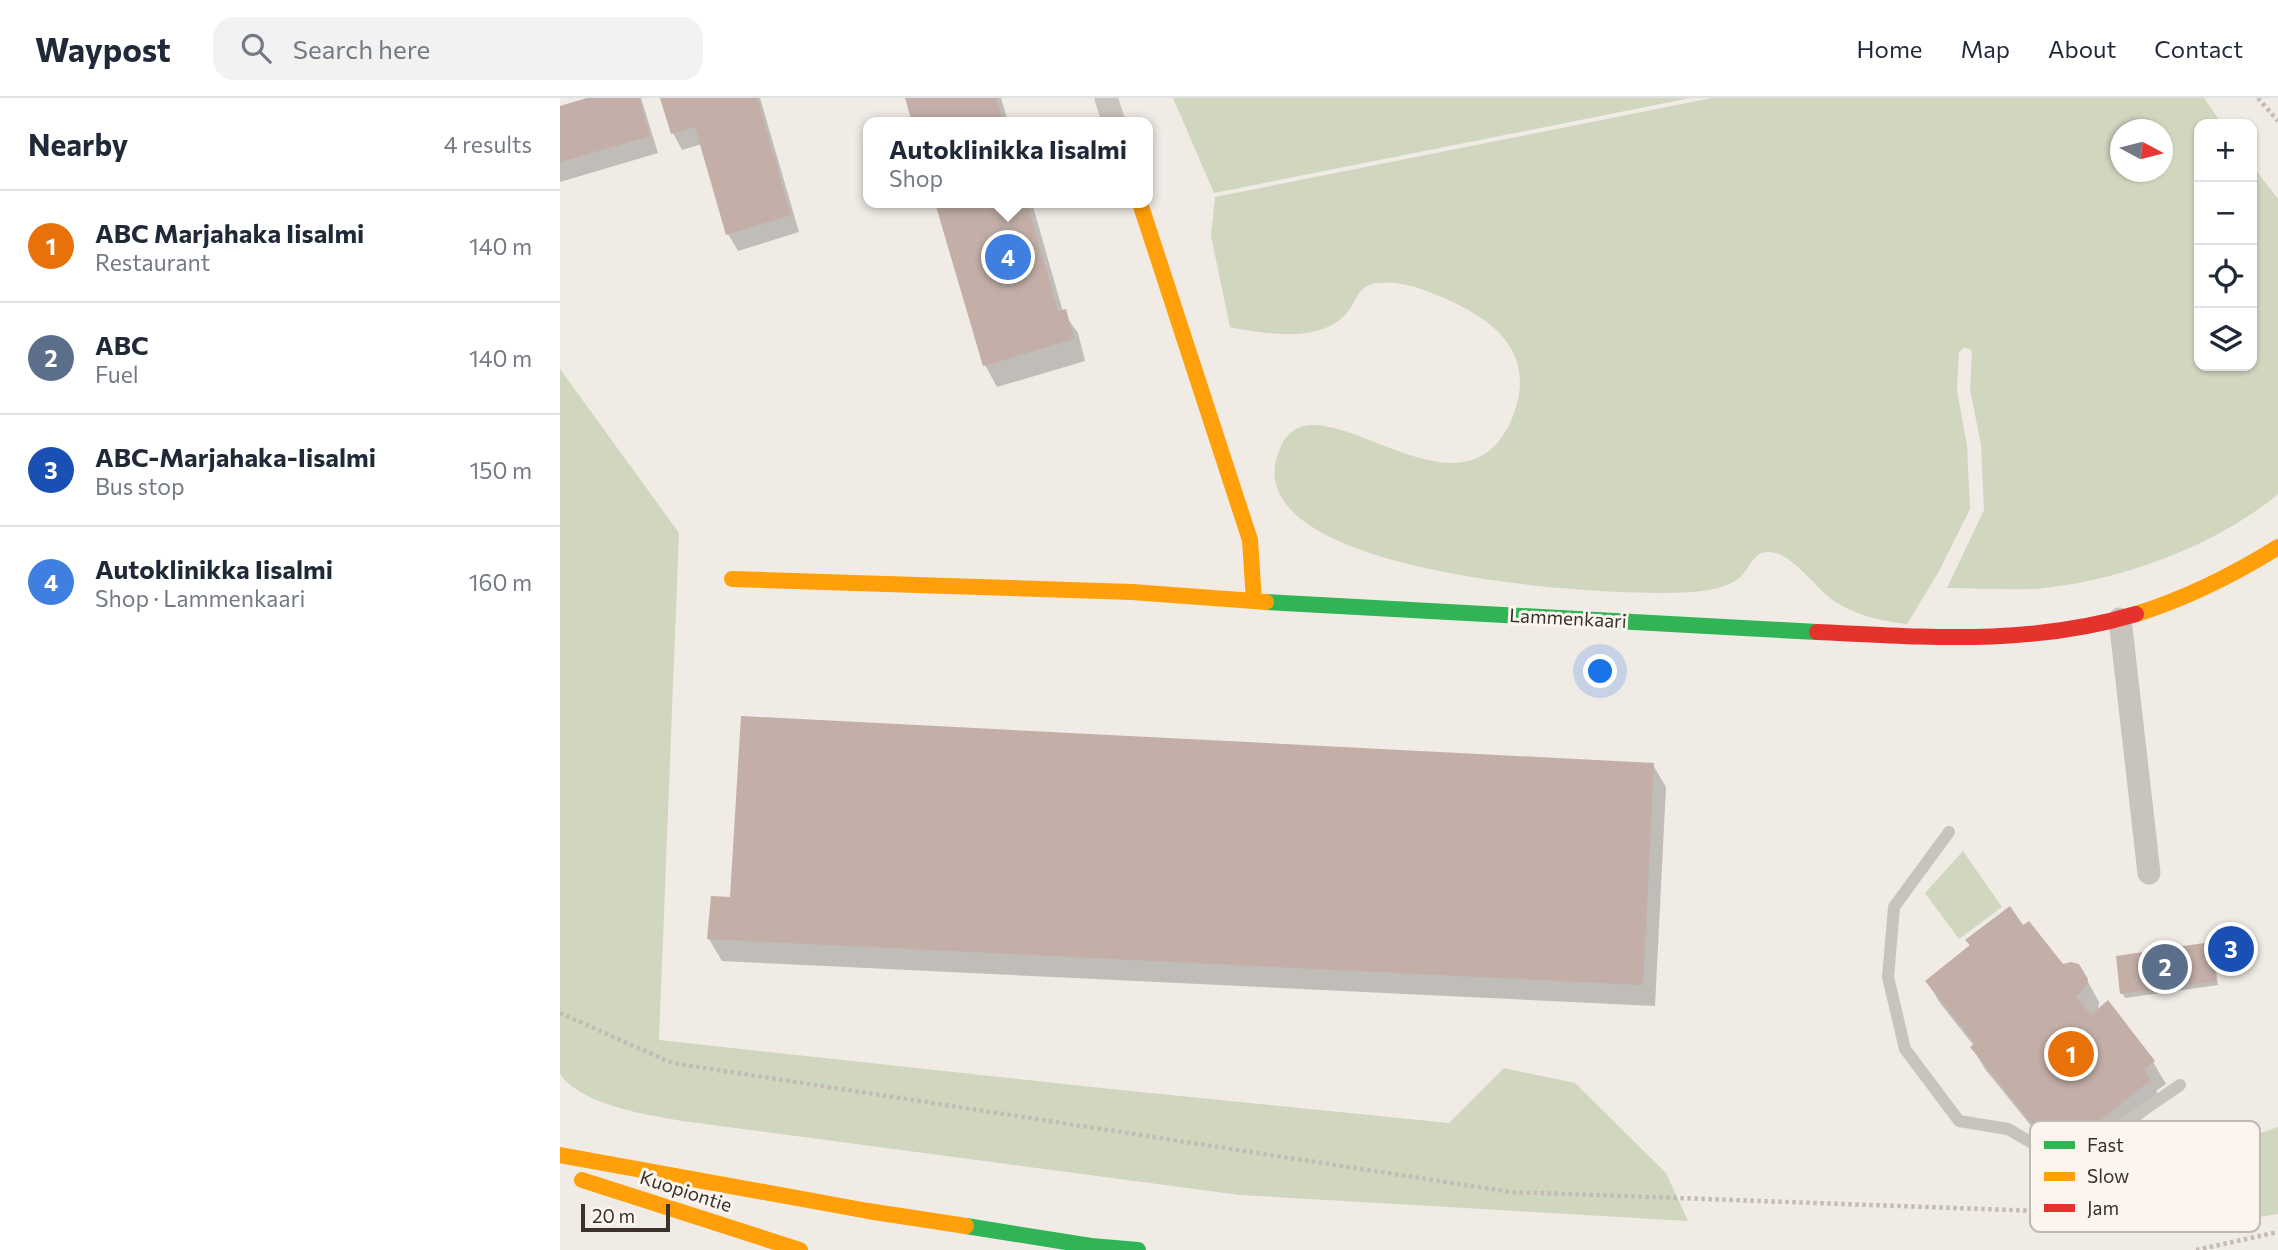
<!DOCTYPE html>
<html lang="en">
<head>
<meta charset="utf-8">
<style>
	:root { --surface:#fff; --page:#f2f2f3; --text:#1f2937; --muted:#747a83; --line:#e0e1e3; --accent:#7a716c }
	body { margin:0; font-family:Commissioner,sans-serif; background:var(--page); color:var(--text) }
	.controls { position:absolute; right:21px; top:21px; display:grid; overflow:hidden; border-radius:14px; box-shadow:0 2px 5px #0004 }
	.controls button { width:63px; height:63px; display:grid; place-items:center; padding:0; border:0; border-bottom:2px solid var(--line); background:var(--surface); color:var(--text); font:35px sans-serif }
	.compass { position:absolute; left:1550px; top:21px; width:63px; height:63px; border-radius:50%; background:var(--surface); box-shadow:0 2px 5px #0004; rotate:97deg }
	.scale { position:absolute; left:21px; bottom:18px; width:89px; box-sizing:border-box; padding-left:7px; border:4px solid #3b302b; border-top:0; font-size:19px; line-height:24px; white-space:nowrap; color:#3b302b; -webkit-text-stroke:5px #fbf5ee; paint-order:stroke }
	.you { position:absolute; left:1041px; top:574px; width:24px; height:24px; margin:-18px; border:5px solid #fff; border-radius:50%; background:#1a73e8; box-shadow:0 0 0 10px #1a73e833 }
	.badge { display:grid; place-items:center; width:46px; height:46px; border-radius:50%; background:var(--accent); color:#fff; font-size:23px; font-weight:700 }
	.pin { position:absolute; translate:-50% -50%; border:4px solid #fff; box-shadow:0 2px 7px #0006 }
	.popup { position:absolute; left:303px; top:19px; width:290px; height:91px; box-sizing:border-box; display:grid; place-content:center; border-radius:14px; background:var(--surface); filter:drop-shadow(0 2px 5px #0005); font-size:23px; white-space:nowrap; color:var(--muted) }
	.popup b { font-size:26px; color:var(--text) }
	.popup::after { content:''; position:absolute; left:50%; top:100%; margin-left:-14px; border:14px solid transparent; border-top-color:var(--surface) }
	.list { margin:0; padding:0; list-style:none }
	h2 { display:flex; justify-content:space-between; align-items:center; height:91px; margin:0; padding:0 28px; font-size:30px }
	h2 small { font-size:23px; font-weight:400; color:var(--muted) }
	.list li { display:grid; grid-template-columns:46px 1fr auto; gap:21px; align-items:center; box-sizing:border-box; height:112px; padding:0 28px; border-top:2px solid var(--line) }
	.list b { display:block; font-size:26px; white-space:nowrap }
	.list p { margin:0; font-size:23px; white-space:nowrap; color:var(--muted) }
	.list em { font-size:23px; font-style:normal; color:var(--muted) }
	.icon { flex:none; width:38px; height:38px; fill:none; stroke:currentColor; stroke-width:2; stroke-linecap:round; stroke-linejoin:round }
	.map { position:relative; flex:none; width:1718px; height:1152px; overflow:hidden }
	header { display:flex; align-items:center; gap:42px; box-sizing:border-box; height:98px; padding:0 35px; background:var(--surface); border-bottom:2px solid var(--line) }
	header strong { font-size:33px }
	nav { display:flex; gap:38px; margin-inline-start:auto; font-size:24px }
	.search { width:490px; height:63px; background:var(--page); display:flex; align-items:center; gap:18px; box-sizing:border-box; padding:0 24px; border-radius:21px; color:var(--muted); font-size:26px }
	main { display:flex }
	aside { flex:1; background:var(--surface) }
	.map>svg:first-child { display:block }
</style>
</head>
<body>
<header>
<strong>Waypost</strong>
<div class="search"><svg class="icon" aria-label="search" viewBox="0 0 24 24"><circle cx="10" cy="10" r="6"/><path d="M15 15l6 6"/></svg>Search here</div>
<nav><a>Home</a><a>Map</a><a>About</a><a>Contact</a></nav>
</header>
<main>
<aside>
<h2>Nearby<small>4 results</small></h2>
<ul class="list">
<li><span class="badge" style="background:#e8710a">1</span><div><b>ABC Marjahaka Iisalmi</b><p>Restaurant</p></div><em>140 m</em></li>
<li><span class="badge" style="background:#5c6f8a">2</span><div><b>ABC</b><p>Fuel</p></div><em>140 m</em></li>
<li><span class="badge" style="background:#1a4fb4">3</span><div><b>ABC-Marjahaka-Iisalmi</b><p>Bus stop</p></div><em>150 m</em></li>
<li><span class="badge" style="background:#3f7fe0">4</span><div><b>Autoklinikka Iisalmi</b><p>Shop · Lammenkaari</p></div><em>160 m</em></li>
</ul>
</aside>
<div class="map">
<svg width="1718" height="1152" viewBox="0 0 1718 1152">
	<rect width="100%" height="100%" fill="#f0ebe5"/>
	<path fill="#d1d6bf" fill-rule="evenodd" d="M613 0H1130L654 95Z
		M1152 0H1644L1662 26H1639V268H1692V67L1718 101V396C1655 449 1555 485 1472 491 1444 492 1415 490 1387 490L1424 412 1421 347 1410 291 1412 253 1405 249 1399 254 1397 292 1407 348 1410 411 1378 475 1347 526C1321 523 1297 518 1274 503 1255 490 1231 453 1208 454 1192 454 1189 473 1178 481 1166 490 1147 493 1131 494 1061 500 659 479 721 348 756 272 897 436 950 325 979 261 941 225 886 201 866 192 841 182 818 185 796 187 798 204 785 217 758 245 704 236 670 229L651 138 655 99ZM1560 32H1602V74H1560Z
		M0 271 119 435 99 942 551 991 889 1025 944 970 1015 985 1106 1075 1128 1123 680 1097 122 1023C88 1017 21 1007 0 976Z
		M1403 753 1442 809 1399 841 1365 795Z
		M1718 1029V1116L1637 1129 1603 1127 1549 1131 1548 1089Z"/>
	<path fill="#0003" d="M34 0H81L98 55 0 84V10Z
		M102 0H200L239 134 178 153 168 136 142 46 122 52 113 35Z
		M347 0H441L448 24H354Z
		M377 105H472L503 214 518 235 525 263 437 289 425 267Z
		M1093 667 1106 689 1095 908 162 863 149 841 171 800Z
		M1462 830 1502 868 1522 873 1539 904 1538 913 1593 964 1606 986 1596 993 1602 1005 1548 1048 1544 1044 1519 1064 1507 1051 1497 1060 1425 971 1412 949 1414 948 1380 905 1367 883 1410 848 1407 842Z
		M1650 846 1653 851 1658 887 1565 900 1562 895Z"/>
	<path fill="#c3afa7" d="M27 0H79L90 38 0 64V8Z
		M100 0H197L231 117 166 137 135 29 111 36Z
		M345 0H436L443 24H352Z
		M375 105H467L498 213 506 211 514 241 423 268Z
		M181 618 1094 665 1083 887 147 841 151 798 170 799Z
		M1450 808 1463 827 1469 823 1503 866 1511 864 1519 866 1528 881 1527 887 1516 899 1531 917 1548 902 1595 963 1584 971 1591 982 1534 1027 1531 1023 1505 1042 1493 1030 1483 1039 1410 949 1415 945 1365 883 1410 847 1405 842Z
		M1651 844 1656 883 1560 896 1556 858Z"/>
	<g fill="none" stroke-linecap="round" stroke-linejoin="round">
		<path stroke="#c2bbb6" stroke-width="4.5" stroke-dasharray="3.5 3.5" stroke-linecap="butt" d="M1698 0 1718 23
			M0 915 112 965 951 1094 1478 1113 1540 1069
			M1636 1152 1718 1134"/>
		<path stroke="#c9c3be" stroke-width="12" d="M1389 734 1334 809 1328 879 1345 951 1399 1023 1448 1031 1484 1052 1528 1050 1620 987"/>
		<path stroke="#c9c3be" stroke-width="23" d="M546 0 554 24
			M1560 521 1589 775"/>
		<path stroke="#30b455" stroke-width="16" d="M706 504 1257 534
			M406 1128 531 1148 578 1152"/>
		<path stroke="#ff9f0a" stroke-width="16" d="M580 105 690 442 694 503 706 504
			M172 481 572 494 694 503
			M1576 516C1627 500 1673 477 1718 449
			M0 1057 308 1113 406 1128
			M22 1082 240 1152"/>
		<path stroke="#e5322d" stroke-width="16" d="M1257 534C1366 539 1469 548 1576 516"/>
	</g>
	<g text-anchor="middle" stroke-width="6" stroke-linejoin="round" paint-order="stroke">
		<g font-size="19" fill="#3b302b" stroke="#fbf5ee">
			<text transform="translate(1008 520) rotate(3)" y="7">Lammenkaari</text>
			<text transform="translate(126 1093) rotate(18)" y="7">Kuopiontie</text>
		</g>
	</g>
	<rect x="1470" y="1023" width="230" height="111" rx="10" fill="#fbf5ee" stroke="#c1bab4" stroke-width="2"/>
	<rect x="1484" y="1043" width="31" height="8" fill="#30b455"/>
	<rect x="1484" y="1074" width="31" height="9" fill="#ff9f0a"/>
	<rect x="1484" y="1106" width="31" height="8" fill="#e5322d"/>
	<g font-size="19" fill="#3b302b">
		<text x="1527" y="1054">Fast</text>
		<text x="1527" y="1085">Slow</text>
		<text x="1527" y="1117">Jam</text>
	</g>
</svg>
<div class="controls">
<button>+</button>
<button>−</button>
<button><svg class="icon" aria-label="locate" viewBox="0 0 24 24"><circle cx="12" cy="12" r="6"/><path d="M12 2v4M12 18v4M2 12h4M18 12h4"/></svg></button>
<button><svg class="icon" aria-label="layers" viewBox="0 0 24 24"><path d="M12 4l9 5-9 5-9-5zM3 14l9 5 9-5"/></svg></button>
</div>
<svg class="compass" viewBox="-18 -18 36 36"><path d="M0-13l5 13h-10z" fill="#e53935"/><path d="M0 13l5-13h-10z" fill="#747a83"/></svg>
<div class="scale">20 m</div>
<div class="you"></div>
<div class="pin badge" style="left:1511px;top:956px;background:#e8710a">1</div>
<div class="pin badge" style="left:1605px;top:869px;background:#5c6f8a">2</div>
<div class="pin badge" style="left:1671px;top:851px;background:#1a4fb4">3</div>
<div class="pin badge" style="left:448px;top:159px;background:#3f7fe0">4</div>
<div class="popup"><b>Autoklinikka Iisalmi</b>Shop</div>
</div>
</main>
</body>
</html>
